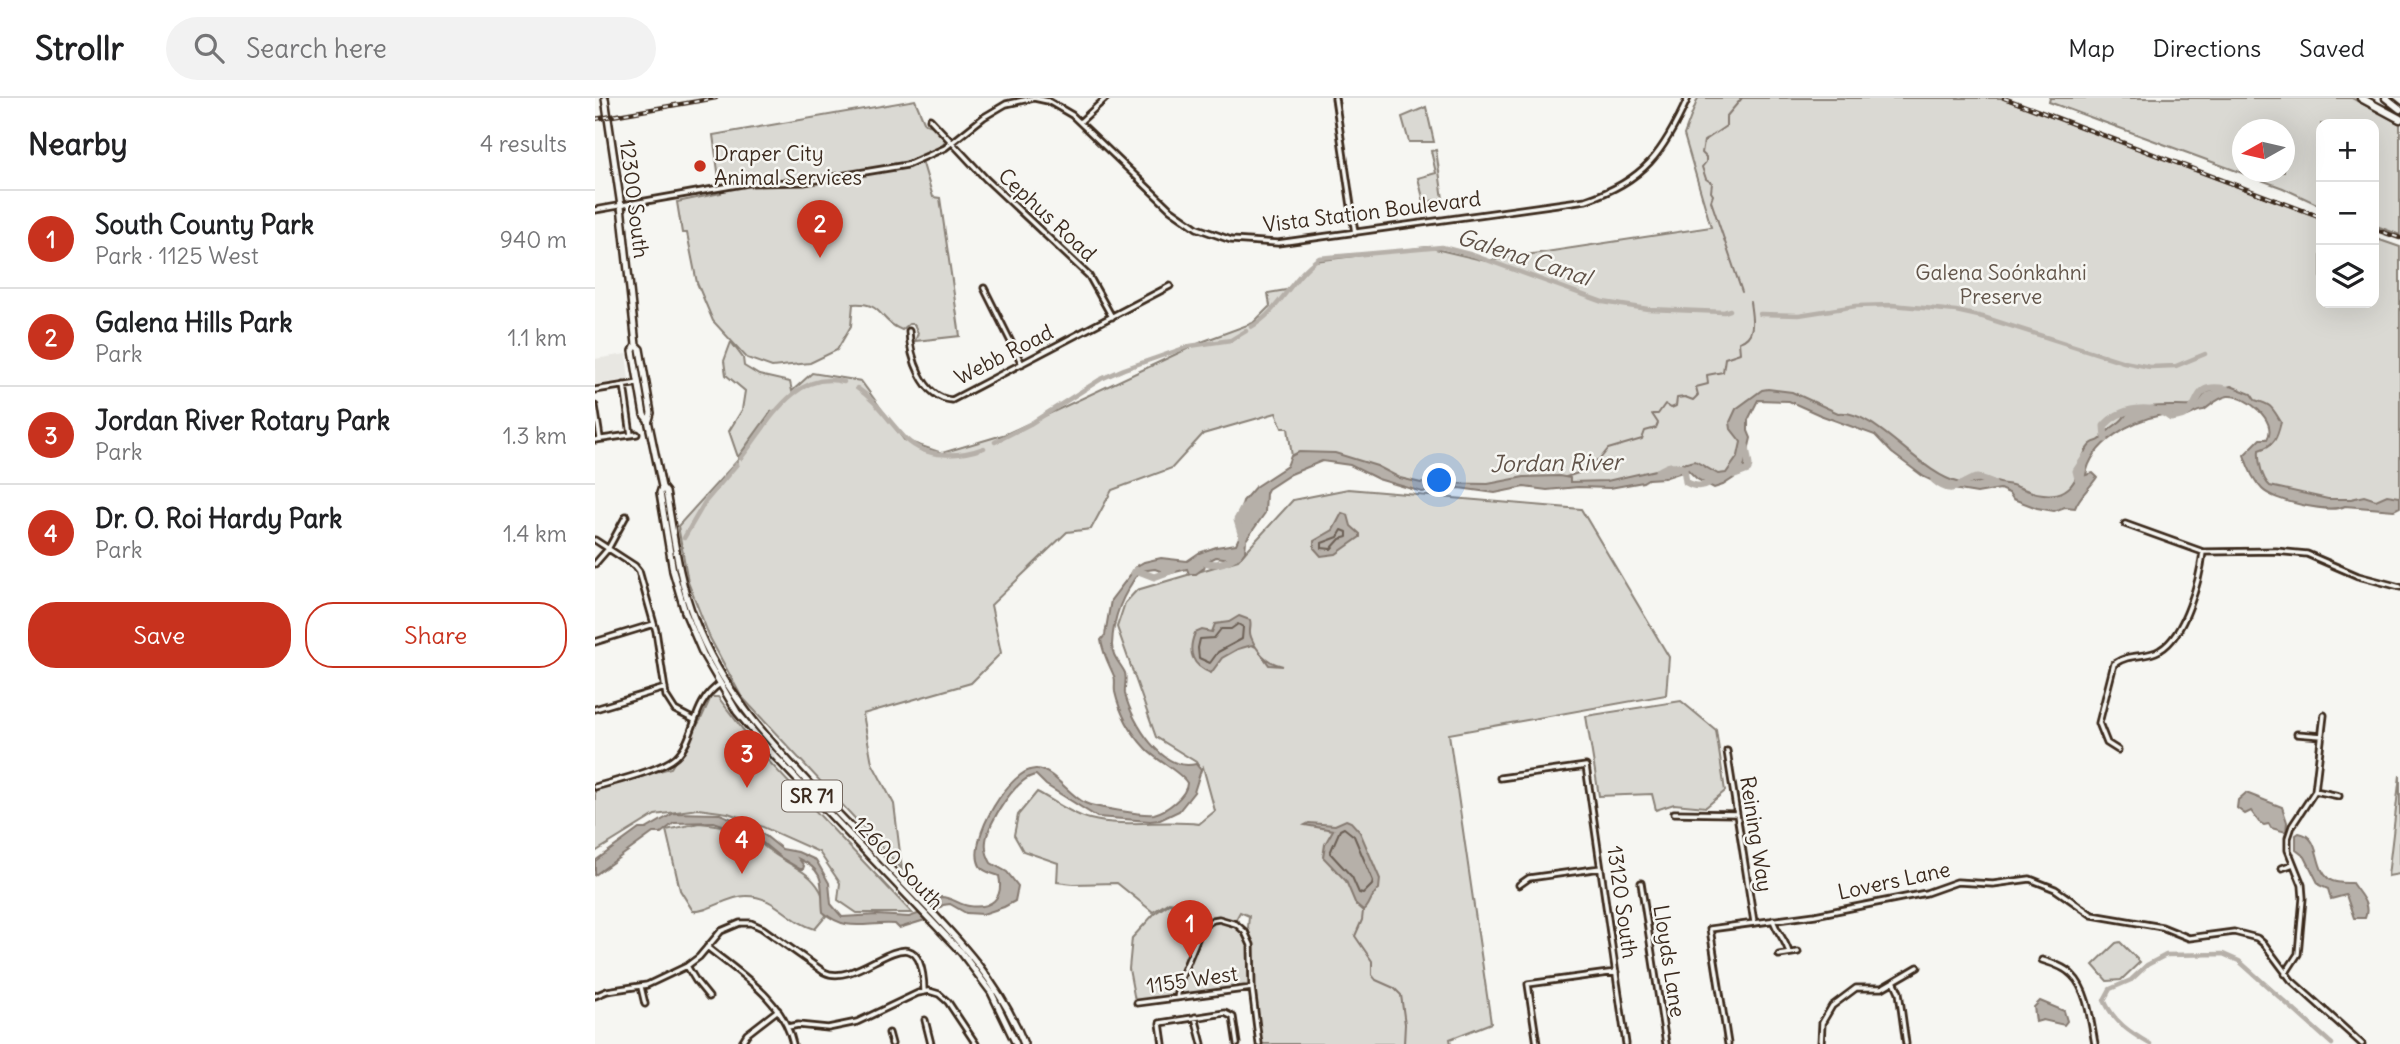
<!DOCTYPE html>
<html lang="en">
<head>
<meta charset="utf-8">
<style>
	:root { --surface:#fff; --page:#f2f2f2; --text:#202124; --muted:#757577; --line:#e0e0e0; --accent:#c8321e }
	body { margin:0; font-family:Delius,sans-serif; background:var(--page); color:var(--text) }
	.controls { position:absolute; right:21px; top:21px; display:grid; overflow:hidden; border-radius:14px; box-shadow:0 7px 28px #0002 }
	.controls button { width:63px; height:63px; display:grid; place-items:center; padding:0; border:0; border-bottom:2px solid var(--line); background:var(--surface); color:var(--text); font:35px sans-serif }
	.compass { position:absolute; left:1637px; top:21px; width:63px; height:63px; border-radius:50%; background:var(--surface); box-shadow:0 7px 28px #0002; rotate:262deg }
	.you { position:absolute; left:845px; top:383px; width:24px; height:24px; margin:-18px; border:5px solid #fff; border-radius:50%; background:#1a73e8; box-shadow:0 0 0 10px #1a73e833 }
	.badge { display:grid; place-items:center; width:46px; height:46px; border-radius:50%; background:var(--accent); color:#fff; font-size:23px; font-weight:700 }
	.pin { position:absolute; translate:-50% -58px; filter:drop-shadow(0 2px 4px #0008) }
	.pin::after { content:''; position:absolute; top:37px; width:24px; height:21px; background:inherit; clip-path:polygon(0 0,100% 0,50% 100%) }
	.list { margin:0; padding:0; list-style:none }
	h2 { display:flex; justify-content:space-between; align-items:center; height:91px; margin:0; padding:0 28px; font-size:30px }
	h2 small { font-size:23px; font-weight:400; color:var(--muted) }
	.list li { display:grid; grid-template-columns:46px 1fr auto; gap:21px; align-items:center; box-sizing:border-box; height:98px; padding:0 28px; border-top:2px solid var(--line) }
	.list b { display:block; font-size:26px; white-space:nowrap }
	.list p { margin:0; font-size:23px; white-space:nowrap; color:var(--muted) }
	.list em { font-size:23px; font-style:normal; color:var(--muted) }
	.actions { display:flex; gap:14px; padding:21px 28px }
	.actions a { flex:1; padding:16px 0; border:2px solid var(--accent); border-radius:28px; text-align:center; font-size:24px; color:var(--accent) }
	.actions .main { background:var(--accent); color:#fff }
	.icon { flex:none; width:38px; height:38px; fill:none; stroke:currentColor; stroke-width:2; stroke-linecap:round; stroke-linejoin:round }
	.map { position:relative; flex:none; width:1805px; height:946px; overflow:hidden }
	header { display:flex; align-items:center; gap:42px; box-sizing:border-box; height:98px; padding:0 35px; background:var(--surface); border-bottom:2px solid var(--line) }
	header strong { font-size:33px }
	nav { display:flex; gap:38px; margin-inline-start:auto; font-size:24px }
	.search { width:490px; height:63px; background:var(--page); display:flex; align-items:center; gap:18px; box-sizing:border-box; padding:0 24px; border-radius:38px; color:var(--muted); font-size:26px }
	main { display:flex }
	aside { flex:1; background:var(--surface) }
	.map>svg:first-child { display:block }
</style>
</head>
<body>
<header>
<strong>Strollr</strong>
<div class="search"><svg class="icon" aria-label="search" viewBox="0 0 24 24"><circle cx="10" cy="10" r="6"/><path d="M15 15l6 6"/></svg>Search here</div>
<nav><a>Map</a><a>Directions</a><a>Saved</a></nav>
</header>
<main>
<aside>
<h2>Nearby<small>4 results</small></h2>
<ul class="list">
<li><span class="badge">1</span><div><b>South County Park</b><p>Park · 1125 West</p></div><em>940 m</em></li>
<li><span class="badge">2</span><div><b>Galena Hills Park</b><p>Park</p></div><em>1.1 km</em></li>
<li><span class="badge">3</span><div><b>Jordan River Rotary Park</b><p>Park</p></div><em>1.3 km</em></li>
<li><span class="badge">4</span><div><b>Dr. O. Roi Hardy Park</b><p>Park</p></div><em>1.4 km</em></li>
</ul>
<div class="actions"><a class="main">Save</a><a>Share</a></div>
</aside>
<div class="map">
<svg width="1805" height="946" viewBox="0 0 1805 946">
	<rect width="100%" height="100%" fill="#f6f6f2"/>
	<filter id="ink" filterUnits="userSpaceOnUse"><feTurbulence type="fractalNoise" baseFrequency=".0143" numOctaves="2"/><feDisplacementMap in="SourceGraphic" scale="14" xChannelSelector="R" yChannelSelector="G"/><feConvolveMatrix kernelMatrix="1 2 1 2 8 2 1 2 1" color-interpolation-filters="sRGB"/></filter>
	<g filter="url(#ink)">
		<path fill="#e8e7e2" d="M31 256 34 281 0 287V261Z"/>
		<path fill="#dad9d3" stroke="#8a8278" stroke-width="2" fill-rule="evenodd" d="M1103 0H1406L1726 120V205H1779V140L1805 149V403L1719 402 1668 387 1660 349 1677 341V318L1641 293 1611 294 1600 308 1529 319 1528 324 1513 333 1486 363 1483 377 1466 403 1406 388H1366L1337 377 1290 336 1181 293 1152 303 1149 348 1136 375 1123 379 1083 367 1065 374 1016 385 836 387 801 383 730 356 697 359 693 330H687L681 315 608 336 577 370 517 392 496 431 472 434 396 507 406 555 376 585 268 616 277 665 299 706 307 771 146 598 115 540 93 484 83 428 143 362 177 312 143 359 134 333 147 312 150 293 131 277 129 263 136 244 148 260 149 268 164 277 195 284 197 293 217 275 266 283 309 342 347 355 411 336 609 243 658 225 675 208 673 195 691 192 720 163 832 149 891 163 1116 129 1089 37Z
			M1455 0H1757L1805 26V137L1779 127V26H1726V108L1688 90 1454 4ZM1647 32H1689V74H1647Z
			M320 2 330 26 338 28 350 42 348 47 326 59 338 99 345 100 365 238 320 243 323 235 319 226H314L307 232C283 223 289 204 258 206L256 228 242 252 215 265 177 269 152 260 118 223 102 185 92 135H87L82 104 126 95 118 37Z
			M831 9 839 44H814L807 19Z
			M841 52 848 101 829 104 823 80 841 75 836 53Z
			M753 391 986 411 1074 559 1071 597 854 636 896 925 855 941 856 946H667L659 893V851L653 830 654 818 645 814 640 823 654 849 655 888 540 903 534 871 537 840 559 816 574 806H588L574 804 558 814 522 785 478 786 462 784 463 765 428 753 419 737 423 717 442 694C458 702 477 717 495 721 530 730 568 721 604 726L620 713 608 669 606 672 601 664 561 639 522 529 530 505 542 492 643 462 698 402Z
			M116 599H123L165 654 317 815H262L243 802 245 785 224 754 150 721 133 715 103 711 60 717 0 754V690L76 670 106 621Z
			M1086 603 1121 632 1130 693 1111 709 1079 706 1061 712 1057 696 1004 698 991 618Z
			M1805 677V776L1793 778Z
			M104 725C121 726 142 731 157 738 163 742 168 748 174 752 191 766 214 772 225 792 230 800 228 808 231 818L220 831C192 823 181 798 151 798 133 798 112 815 98 813L85 792 71 732Z
			M1525 844 1545 864 1526 882 1512 883 1498 867 1521 845Z"/>
		<path fill="#b6b0a9" stroke="#857a71" stroke-width="2" d="M1636 288 1656 296 1660 302C1677 307 1676 308 1686 324 1682 340 1680 347 1664 352 1663 363 1667 381 1675 388L1733 401H1756L1769 398 1781 402 1792 397 1805 399V409L1799 412 1750 408C1735 416 1678 403 1667 391 1658 382 1653 370 1649 357L1665 341H1672C1684 323 1650 296 1633 298 1624 299 1616 307 1609 312 1601 312 1597 318 1589 319 1581 319 1575 316 1567 317 1537 322 1496 345 1491 377L1498 375 1502 379C1495 390 1484 398 1480 410L1470 409 1459 413 1442 410 1418 401 1414 395 1405 391 1382 395 1352 390 1329 379 1297 355 1280 337 1225 317 1194 303 1163 302 1153 322V333L1156 340 1148 374 1128 387 1119 390 1102 381 1093 372 1069 380 1053 381 1048 384 1015 390 983 389 952 392 929 389 900 395 864 390 827 394 783 381 755 367 727 363 696 376 673 391 671 395 670 415 651 442 650 454 646 459 636 461 621 459 611 464 609 470 601 476H594L592 471 573 476 560 471 545 473C528 496 518 518 517 547 517 559 526 566 530 575 532 581 529 590 530 596 537 624 567 675 601 666L606 672 599 694 584 713 565 722 555 723 502 719 451 687 441 677C422 679 393 724 391 743 390 750 392 758 396 765L412 774 423 788 420 803 409 809 388 816 371 815 355 806 348 807 330 822 304 830 300 826C270 824 252 835 228 814 225 789 233 774 204 761L209 768 208 771H205L185 759 159 738 119 724 79 725 66 735H58L0 777V763L44 731H51L79 715 125 716 162 731 187 751 203 754 221 762 234 785 236 806 247 819 282 817 314 819 332 813 346 799C357 799 364 807 374 808 396 811 409 801 404 778 398 775 389 775 385 768 371 743 416 668 442 671 458 672 475 698 490 705 498 709 550 718 559 716 571 713 592 698 592 685 586 674 562 663 551 651 536 635 525 616 520 594 519 589 521 583 519 578 514 566 508 556 506 542L510 537 516 502 542 468 549 464 566 460 592 463 604 455 621 449 641 446 646 435 643 422 648 403 660 389 692 368 696 358 704 354 740 355 782 368 805 380 826 385 893 386 929 379 964 378 975 380V384L1012 383 1100 363 1123 376 1131 375 1143 358 1146 344 1136 331 1135 324 1141 311 1167 292 1173 291 1197 294 1243 315C1281 311 1324 376 1365 385 1376 387 1386 383 1397 382 1405 387 1414 385 1423 389 1445 398 1473 404 1483 375 1486 366 1488 353 1496 346 1501 342 1501 345 1506 341 1509 339 1510 335 1513 333 1522 324 1526 326 1532 315 1553 305 1578 309 1600 308L1611 294Z
			M747 415 753 417 756 428 765 436V439L741 456 726 458 719 450V443L738 432Z
			M644 518 655 522C657 529 653 532 656 539 662 554 672 565 688 568L674 567 661 549 657 547 643 551 627 560 616 575C597 568 592 554 600 535L607 532 617 534 620 526 634 524Z
			M1651 695 1687 709 1692 724 1691 734 1676 730 1674 726 1669 727 1664 724 1656 713 1650 716 1642 710 1643 702Z
			M751 722 756 724 765 734 785 781 784 791C775 797 776 808 768 813L761 807 751 783 728 759 730 746 738 732 710 727 714 725 740 727Z
			M1704 735C1727 739 1718 769 1734 781 1740 786 1750 785 1757 785 1764 796 1776 806 1770 820H1759L1751 797 1736 801 1733 791 1724 787 1710 759 1701 752V737Z
			M1445 903 1469 913 1472 923 1469 927 1448 922 1441 924 1439 909Z"/>
		<g fill="none" stroke-linecap="round" stroke-linejoin="round">
			<path stroke="#6c6056" stroke-width="2" d="M747 432 752 434V439L745 441 736 451 727 450V445L743 439Z
				M643 526 648 529 647 541 623 554 615 565 604 560 603 550 605 541 619 540 626 531H636Z
				M749 730 759 738 778 783 777 787 768 796 764 795 757 779 735 755 745 732Z"/>
			<path stroke="#857a71" stroke-width="2" d="M1147 0 1131 19V28L1109 43 1107 55 1111 59V64L1107 69 1111 81 1117 85 1116 94 1118 97 1116 103 1147 194
				M971 379 989 373 994 366 1005 361 1013 351 1047 341 1050 333 1061 330 1063 325 1057 316H1063L1070 306 1076 310 1081 308 1082 300 1090 299 1098 302 1103 297 1101 289 1113 286 1112 277 1128 274 1130 260 1145 255 1144 244C1162 239 1157 220 1155 204
				M768 813 767 822 760 838 777 863V877L781 882 799 890 806 897 810 926 809 946"/>
			<path stroke="#b6b0a9" stroke-width="4.5" d="M1165 216 1204 217 1261 208 1297 207 1361 213 1388 219 1529 264 1555 269 1581 268 1610 256
				M656 229C685 213 697 178 724 160L847 149 878 157 1008 204 1053 211 1129 214 1135 212
				M262 290C282 303 294 324 311 341 332 361 364 359 389 350
				M400 344 435 326 506 281 529 271 595 248 636 242 651 233
				M146 360C172 328 199 270 249 284
				M89 440 110 404 142 366
				M1555 946C1534 934 1519 924 1509 902L1515 891 1536 882 1552 867 1571 857 1628 856 1644 863 1737 946"/>
			<path stroke="#b6b0a9" stroke-width="7" d="M1510 341 1509 328C1525 309 1557 305 1576 320 1614 317 1589 283 1631 291
				M1063 374C1072 368 1079 365 1089 371L1091 384C1101 390 1109 389 1118 382
				M1140 377 1153 372 1154 367 1151 349
				M1339 382C1360 400 1364 383 1382 380 1387 380 1393 383 1398 385
				M1484 385 1481 373 1491 358
				M648 442 642 422 649 409
				M604 460C616 470 632 466 643 456
				M539 475 541 472 559 479 578 472"/>
			<defs>
				<path id="minor" d="M740 0 760 135
					M335 21 391 81 494 178 517 219
					M485 24 511 0
					M0 112 153 85 209 84 312 67 350 50 389 19 411 6 439 0 453 3 477 17 575 111 602 130 636 142 683 145 991 102C1049 83 1069 54 1093 0
					M389 190 427 266
					M314 233C315 258 327 300 357 302L575 188
					M29 287 36 337
					M0 292 44 285
					M0 308 5 340
					M0 342 42 336
					M1530 426 1608 454 1681 453 1712 456 1763 478 1805 489
					M0 442 40 468 44 473 61 533 71 598 80 612 99 622
					M0 466 13 451 31 418
					M0 544 59 526
					M0 611 70 590
					M1702 636 1727 638
					M1523 652 1512 645 1504 625 1519 566C1536 554 1550 561 1565 552 1590 538 1605 481 1608 454
					M1132 653 1159 824
					M905 680 991 668 1031 946
					M0 689C20 683 67 672 81 659 102 639 96 605 125 586
					M1720 693 1744 698
					M1079 715 1142 716
					M1687 770 1698 766
					M1046 785 1071 946
					M924 787 934 780 1006 770
					M1178 822C1182 835 1191 842 1194 855
					M112 849C145 876 188 901 198 946
					M1184 857 1203 854
					M1447 862C1457 865 1470 869 1477 877 1493 892 1496 925 1500 946
					M92 868 101 883 114 899
					M1690 876 1703 856 1708 800 1707 787 1693 752V740L1697 728 1720 693 1729 617
					M1299 883 1304 894 1311 946
					M46 889 50 906
					M0 898 12 893 52 887 92 868 104 859 126 833 145 825H156L167 830 229 874C267 893 327 803 329 893
					M582 900 586 880 607 829 618 822 624 821 641 826 650 834 656 847 657 890 664 946
					M542 905 657 890
					M600 919 607 946
					M330 922 336 946
					M193 929 203 927 233 930 262 924 323 895 334 893 344 896 353 904 381 946
					M294 935 297 946
					M147 944 152 936 183 912
					M568 946 565 925 630 915 638 919 642 946
					M942 946 933 886 1021 874
					M1133 946 1115 831 1220 817 1331 795 1362 784 1398 786 1435 781 1460 791 1497 817 1567 829 1594 840 1639 834 1662 840 1670 847 1696 882 1767 946
					M1226 946 1227 925 1237 908 1261 890H1287L1323 869"/>
				<path id="major" d="M10 0 26 108 41 247 38 253 49 317 53 322 67 389 65 395 78 473 90 514 108 556 142 614 174 652 366 854 396 894 421 946
					M41 247 45 251 56 315 54 322
					M67 389 71 394C79 438 83 481 100 523 126 591 173 642 222 694 252 724 281 755 310 786 357 835 404 881 429 946"/>
				<path id="highway" d="M1766 0 1805 21
					M1791 0 1805 11"/>
			</defs>
			<use href="#minor" stroke="#3b2a1e" stroke-width="9"/>
			<use href="#major" stroke="#3b2a1e" stroke-width="10"/>
			<use href="#highway" stroke="#3b2a1e" stroke-width="11"/>
			<use href="#minor" stroke="#f6f6f2" stroke-width="3.5"/>
			<use href="#major" stroke="#f6f6f2" stroke-width="5"/>
			<use href="#highway" stroke="#f6f6f2" stroke-width="6"/>
			<defs>
				<path id="rail" d="M1409 0 1726 119
					M0 21 121 0
					M1779 131 1805 140"/>
			</defs>
			<use href="#rail" stroke="#3b2a1e" stroke-width="4.5"/>
			<use href="#rail" stroke="#f6f6f2" stroke-width="2" stroke-dasharray="5" stroke-linecap="butt"/>
		</g>
	</g>
	<circle fill="#c8321e" stroke="#f6f6f2" stroke-width="2.5" cx="105" cy="68" r="7"/>
	<g text-anchor="middle" stroke-width="5" stroke-linejoin="round" paint-order="stroke">
		<rect fill="#f6f6f2" stroke="#73675e" stroke-width="2" x="187" y="682.5" width="60" height="31" rx="5"/>
		<g font-size="19" font-weight="bold" fill="#3b2a1e">
			<text x="217" y="705">SR 71</text>
		</g>
		<g font-size="21" fill="#3b2a1e" stroke="#f6f6f2" text-anchor="start">
			<text x="119" y="63">Draper City<tspan x="119" dy="24">Animal Services</tspan></text>
		</g>
		<g font-size="21" fill="#3b2a1e" stroke="#f6f6f2">
			<text transform="translate(39 101) rotate(83)" y="7">12300 South</text>
			<text transform="translate(777 114) rotate(-7)" y="7">Vista Station Boulevard</text>
			<text transform="translate(452 117) rotate(43)" y="7">Cephus Road</text>
			<text transform="translate(409 257) rotate(-27)" y="7">Webb Road</text>
			<text transform="translate(1161 736) rotate(81)" y="7">Reining Way</text>
			<text transform="translate(303 765) rotate(46)" y="7">12600 South</text>
			<text transform="translate(1299 783) rotate(-12)" y="7">Lovers Lane</text>
			<text transform="translate(1027 804) rotate(82)" y="7">13120 South</text>
			<text transform="translate(1074 863) rotate(81)" y="7">Lloyds Lane</text>
			<text transform="translate(597 882) rotate(-8)" y="7">1155 West</text>
		</g>
		<g font-size="21" fill="#63564b" stroke="#f6f6f2">
			<text x="1406" y="182">Galena Soónkahni<tspan x="1406" dy="24">Preserve</tspan></text>
		</g>
		<g font-size="23" font-style="italic" fill="#605248" stroke="#f6f6f2">
			<text transform="translate(929 159) rotate(18)" y="8">Galena Canal</text>
			<text transform="translate(961 365) rotate(-1)" y="8">Jordan River</text>
		</g>
	</g>
</svg>
<div class="controls">
<button>+</button>
<button>−</button>
<button><svg class="icon" aria-label="layers" viewBox="0 0 24 24"><path d="M12 4l9 5-9 5-9-5zM3 14l9 5 9-5"/></svg></button>
</div>
<svg class="compass" viewBox="-18 -18 36 36"><path d="M0-13l5 13h-10z" fill="#e53935"/><path d="M0 13l5-13h-10z" fill="#757577"/></svg>
<div class="you"></div>
<div class="pin badge" style="left:595px;top:860px">1</div>
<div class="pin badge" style="left:225px;top:160px">2</div>
<div class="pin badge" style="left:152px;top:690px">3</div>
<div class="pin badge" style="left:147px;top:776px">4</div>
</div>
</main>
</body>
</html>
